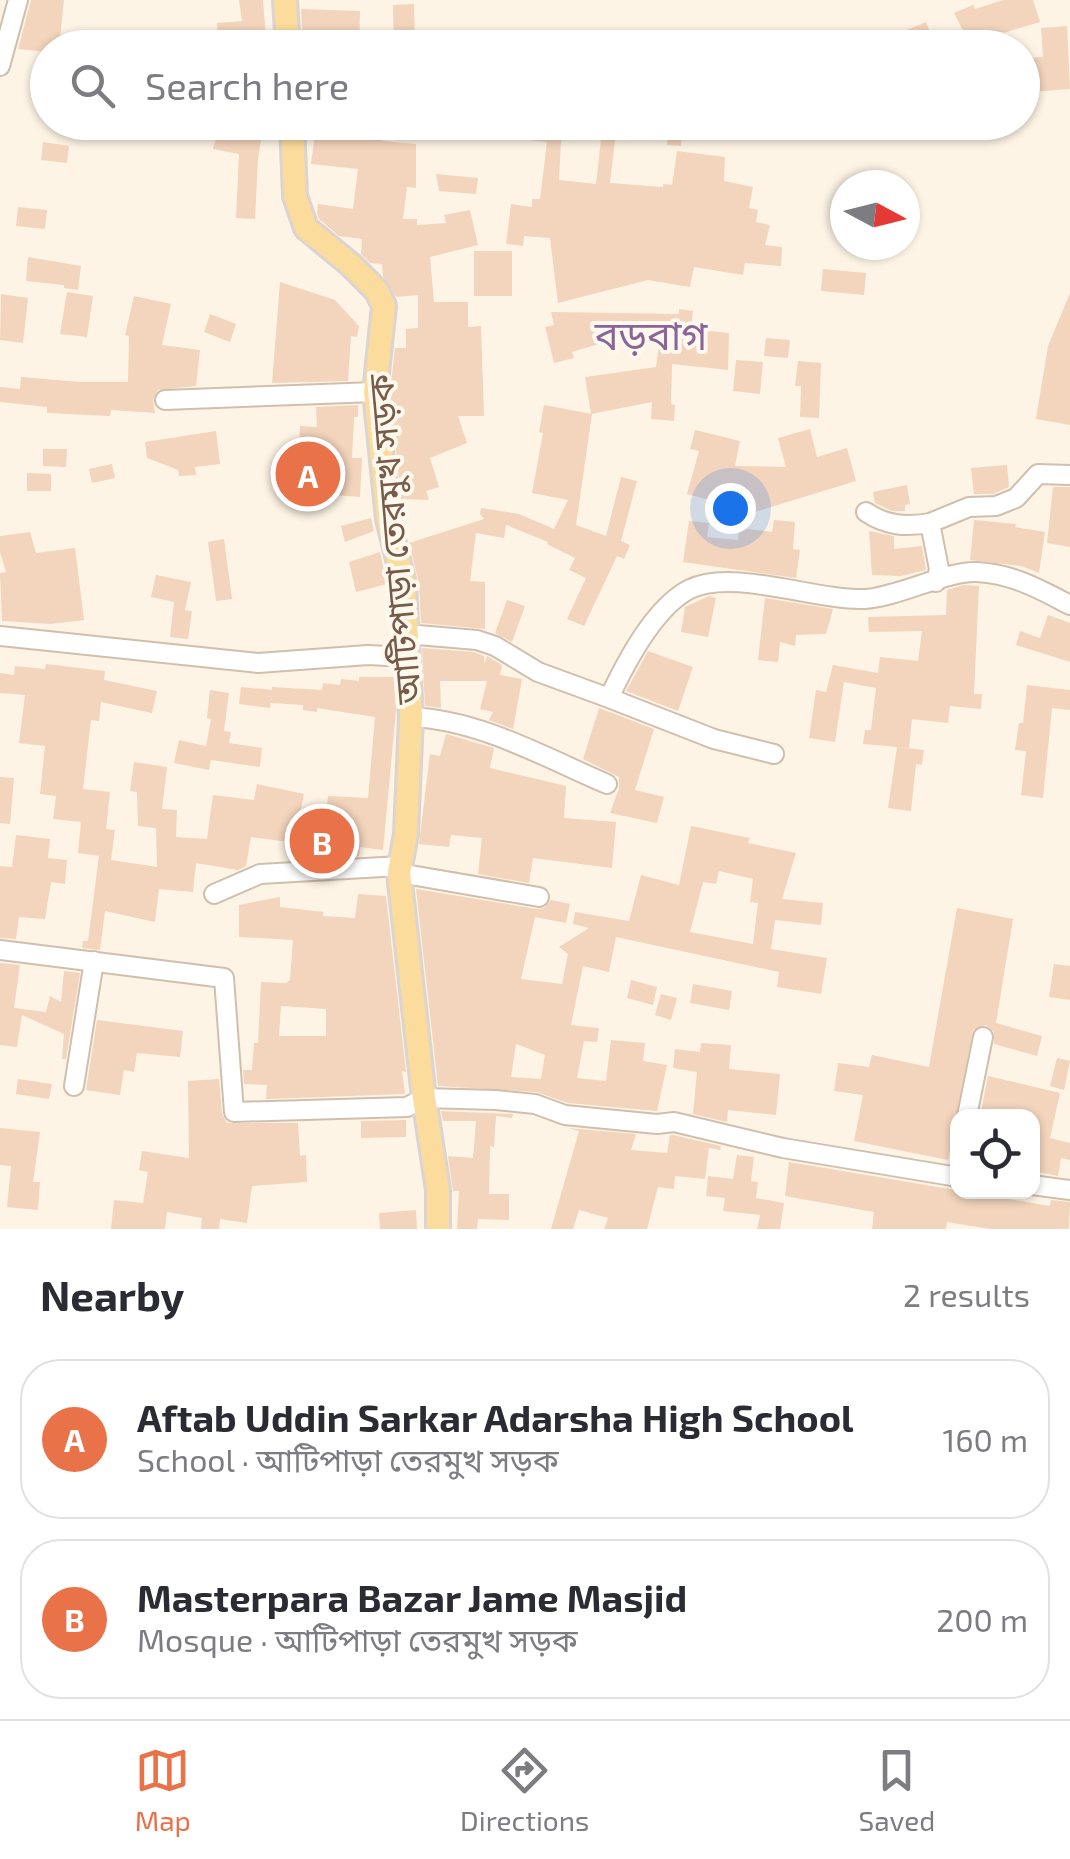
<!DOCTYPE html>
<html lang="en">
<head>
<meta charset="utf-8">
<style>
	:root { --surface:#fff; --page:#f2f2f3; --text:#2b2b33; --muted:#7c7c81; --line:#e1e1e2; --accent:#e97248 }
	body { margin:0; font-family:"Exo 2","Noto Sans Bengali",sans-serif; background:var(--page); color:var(--text) }
	.controls { position:absolute; right:30px; bottom:30px; display:grid; overflow:hidden; border-radius:20px; box-shadow:0 2px 8px #0004 }
	.controls button { width:90px; height:90px; display:grid; place-items:center; padding:0; border:0; border-bottom:2px solid var(--line); background:var(--surface); color:var(--text); font:50px sans-serif }
	.compass { position:absolute; left:830px; top:170px; width:90px; height:90px; border-radius:50%; background:var(--surface); box-shadow:0 2px 8px #0004; rotate:97deg }
	.you { position:absolute; left:730px; top:508px; width:35px; height:35px; margin:-25px; border:8px solid #fff; border-radius:50%; background:#1a73e8; box-shadow:0 0 0 15px #1a73e833 }
	.badge { display:grid; place-items:center; width:65px; height:65px; border-radius:50%; background:var(--accent); color:#fff; font-size:32px; font-weight:700 }
	.pin { position:absolute; translate:-50% -50%; border:5px solid #fff; box-shadow:0 2px 10px #0006 }
	.list { margin:0; padding:0; list-style:none }
	h2 { display:flex; justify-content:space-between; align-items:center; height:130px; margin:0; padding:0 40px; font-size:42px }
	h2 small { font-size:32px; font-weight:400; color:var(--muted) }
	.list li { display:grid; grid-template-columns:65px 1fr auto; gap:30px; align-items:center; box-sizing:border-box; height:160px; margin:0 20px 20px; padding:0 20px; border:2px solid var(--line); border-radius:40px }
	.list b { display:block; font-size:38px; white-space:nowrap }
	.list p { margin:0; font-size:32px; white-space:nowrap; color:var(--muted) }
	.list em { font-size:32px; font-style:normal; color:var(--muted) }
	.icon { flex:none; width:55px; height:55px; fill:none; stroke:currentColor; stroke-width:2; stroke-linecap:round; stroke-linejoin:round }
	.map { position:relative; flex:none; width:1070px; height:1229px; overflow:hidden }
	.search { position:absolute; background:var(--surface); box-shadow:0 2px 8px #0004; left:30px; right:30px; top:30px; height:110px; display:flex; align-items:center; gap:25px; box-sizing:border-box; padding:0 35px; border-radius:55px; color:var(--muted); font-size:38px }
	.sheet { height:490px; background:var(--surface) }
	nav { display:flex; justify-content:space-around; align-items:center; box-sizing:border-box; height:140px; border-top:2px solid var(--line); background:var(--surface); font-size:28px; color:var(--muted) }
	nav a { display:grid; justify-items:center; gap:5px }
	nav .on { color:var(--accent) }
	.map>svg:first-child { display:block }
</style>
</head>
<body>
<div class="map">
<svg width="1070" height="1229" viewBox="0 0 1070 1229">
	<rect width="100%" height="100%" fill="#fdf4e5"/>
	<path fill="#f3d4bc" fill-rule="evenodd" d="M31 0H64L59 48H48V52L18 49Z
		M239 0H263L266 37 218 40 217 23 242 21Z
		M1003 0H1033L1040 22 990 37 994 48H972L954 13 973 5 975 9Z
		M414 4 415 48H394L393 5Z
		M301 9 360 11 359 48H303Z
		M926 22 937 48H915L907 30Z
		M1067 26 1070 89 1031 92 1028 58 1043 57 1041 28Z
		M221 122H264L258 158 255 219 236 218 239 154 213 149Z
		M344 122H384L382 141 416 144V188L407 187 403 219H417V225L446 223 444 215 470 210 478 245 430 257 434 302H468V327L481 326 484 416H458L467 443 430 458 439 487 426 491 429 500 401 499 390 392 395 348H406V329L418 328V295L396 297 383 276 382 264 370 263 361 254 362 239 339 236 319 219 317 213 318 204 353 209 358 169 311 164 315 133 343 136Z
		M531 122H562L559 180 596 184 602 131 616 132 610 183 663 187V184L672 185 677 151 725 157 724 181 753 187 749 208 758 210 756 222 770 225 765 245 782 247 781 266 745 263 743 275 694 267 690 287 648 280 558 303 550 238 524 236 523 246 506 244 511 204 532 207V199H540L547 142 529 140Z
		M668 122H681V146L667 145Z
		M43 142 69 146 67 163 41 160Z
		M436 174 478 178 476 194 439 191Z
		M18 207 47 210 45 229 16 226Z
		M474 251H512V296H474Z
		M28 257 81 266 78 290 64 288V285L26 281Z
		M823 269 866 273 864 295 821 291Z
		M280 282 335 300 359 326 357 337 351 336 348 381 272 383Z
		M67 292 93 296 87 337 60 334Z
		M1070 293V425L1036 419 1048 346Z
		M1 294 28 298 23 343 0 340Z
		M134 296 171 304 162 345 200 350 196 386 158 390 153 400 155 413 111 410 110 416 47 413V407L0 402V387L20 389 21 377 79 382H128L129 336 125 335Z
		M679 309 693 311 691 329 729 333 728 370 672 364 671 404 675 405 674 421 651 419 652 402 591 414 585 377 656 367 661 329H617L619 338 572 352 574 358 554 363 545 327 554 325 551 312 679 314Z
		M210 314 236 324 230 342 204 332Z
		M766 338 790 340 788 358 764 356Z
		M736 360 763 362 760 394 733 391Z
		M798 361 821 363 819 418 800 417 801 386H795Z
		M358 405V417H354L352 458H362L360 497 334 495 336 451 299 449 300 426 317 427 316 407Z
		M544 405 592 414 576 525 606 536 621 477 637 481 621 541 630 545 624 559 617 556 584 626 567 619 586 578 569 570 575 558 547 544 548 542 506 525 504 538 476 533 470 581 485 582V629L421 623 419 583 409 543 484 519 480 514 481 508 519 514 554 529 568 500 532 493 543 433 539 432Z
		M810 429 817 457 847 448 856 481 755 512 687 494 699 451 690 449 695 430 740 441 735 466 786 467 778 438Z
		M216 431 220 464 195 467 196 475 179 476 178 470 147 458 145 442Z
		M43 449H67L66 467 43 466Z
		M112 464 115 478 92 483 89 469Z
		M1007 465 1009 487 993 494H974L971 468Z
		M27 473 51 474V491H27Z
		M907 485 910 504 905 505V511H892L875 503 873 492Z
		M1053 487H1070V547L1047 543Z
		M371 518 374 531 345 542 341 526Z
		M774 520 795 522 793 549 800 550 796 578 683 562 689 521 709 523 707 537 738 540 739 528 772 532Z
		M974 520 1016 524 1015 527 1045 532 1039 573 1021 566 970 560Z
		M869 531 894 536V549L922 546 926 570 901 576 872 575Z
		M30 532 36 553 75 548 84 620 51 624 2 621 0 573 6 572 0 552V536Z
		M224 539 232 599 216 601 208 542Z
		M380 552 387 584 356 592 349 562Z
		M156 575 191 582 185 610 192 611 188 639 170 637 174 602 151 597Z
		M964 585 979 586 974 694H982L981 709 950 706 948 723 912 719 909 748 863 744 865 730H871L876 688 844 682 835 742 809 738 816 690 826 692 833 665 878 673 880 657 918 661 922 631 869 632 868 617 946 615 947 590Z
		M709 596 716 598 708 637 681 632 685 607Z
		M765 598 833 609 826 634 796 635 795 646 780 642 778 662 758 660Z
		M507 600 525 606 512 642 495 633Z
		M1048 615 1070 623V662L1016 645 1020 631 1040 638Z
		M422 648 474 652 484 656V664L487 656 502 665 500 675 522 679 513 729 489 720 493 712 480 709 487 681H440L441 708 425 706Z
		M648 651 693 667 678 711 626 691Z
		M46 664 105 671 104 680 157 691 152 713 101 702 99 721 91 720 83 789 110 792 106 829 115 830 111 860 157 867 156 828 138 826 137 792 130 791 134 762 167 767 162 809 177 810 176 837 207 839 213 795 254 800 257 784 304 794 297 828 325 832 328 796 368 798 375 717 317 708V712L303 710V705L271 703 272 687 322 690 323 683 340 685 341 679 359 681V677H394L396 711 383 850 360 847 359 856 303 859 305 844 251 837 246 866 238 870 196 863 193 892 159 889 155 922 105 911 100 950 82 948 83 941H88L99 856 78 853 81 822 53 819 56 796 40 794 45 746 19 743 25 695 0 693V673L14 675 15 666 45 669Z
		M1027 685 1070 690V710L1052 708 1043 798 1021 795 1026 751 1015 750 1019 723H1023Z
		M241 687 272 690 270 708 239 704Z
		M210 690 229 693 224 731 231 732 229 743 262 748 260 767 211 760 209 770 174 763 179 740 206 746 211 719 207 718Z
		M599 708 654 729 635 790 664 797 657 823 610 813 619 788V777L583 759Z
		M446 734 494 748 490 768 566 786 564 818 616 822 612 868 533 858 529 883 478 874 482 838 451 835 449 847 419 844 430 754 440 756Z
		M897 747 924 750 922 765 916 764 911 811 888 808Z
		M0 777 14 778 10 824 0 823Z
		M691 826 750 838 748 843 796 853 782 899 823 903 821 925 775 920 771 949 827 958 821 994 777 987 779 972 616 937 609 972 583 966 571 1025 599 1028 597 1042 584 1041 577 1078 606 1081 611 1040 645 1043 643 1061 667 1065 657 1111 568 1103 536 1092 438 1086 416 889 537 909 544 908 551 900 570 904 566 923 535 917 521 979 562 984 568 954 559 947 589 928 573 924 575 912 629 921 641 875 679 885ZM719 871 753 879 750 902 758 903 753 944 690 932 703 882 716 884ZM516 1044 545 1055 541 1079 511 1077Z
		M16 835 50 839 48 858 67 860 65 884 51 882 45 919 19 917 16 939 0 938V866L12 867Z
		M358 894 386 896 406 1072 402 1071 405 1094 266 1099 267 1085 244 1084 243 1070H252L254 1043H258L261 982 286 983 290 980 293 940 239 937V905L280 897V907L324 912 323 916 355 918ZM281 1006 326 1009V1036H279Z
		M957 908 1013 919 996 1023 1042 1036 1037 1056 994 1044V1032L986 1025 973 1030 948 1160 854 1141 863 1095 834 1091 838 1063 869 1067 872 1055 929 1067Z
		M0 963 20 965 14 1008 46 1012 50 996 61 1002 64 971 80 973 66 1059H62L64 1034 22 1015 17 1047 0 1045Z
		M1054 964 1070 966V1000L1049 997Z
		M631 980 657 987 653 1005 627 998Z
		M693 984 732 991 729 1010 690 1003Z
		M661 994 677 998 671 1020 655 1015Z
		M97 1020 183 1031 180 1057 137 1053 134 1072 124 1070 120 1095 86 1090Z
		M701 1043 731 1045 729 1069 780 1074 776 1115 728 1110 727 1122 693 1114 697 1072 673 1068 675 1049 700 1052Z
		M1057 1058 1070 1061 1064 1090 1050 1086Z
		M988 1076 1060 1093 1050 1138 1070 1143V1160L1061 1158 1058 1176 1032 1171V1116H1004L981 1111Z
		M18 1079 52 1084 49 1099 16 1094Z
		M219 1079 222 1113 227 1123H298L300 1156 306 1155 307 1182 252 1186 247 1223 220 1219 219 1229H201L202 1218 167 1212 165 1229H111L114 1200 143 1203 148 1172 139 1170 142 1151 189 1158 188 1081Z
		M441 1111 513 1114 512 1118 496 1116 494 1147 490 1146 489 1194H509V1220L478 1219 477 1229H457L459 1191H453L448 1156 473 1158 476 1121H443Z
		M406 1120V1137L361 1138V1121Z
		M0 1128 40 1132 33 1182H40L38 1210 7 1207 11 1166 0 1165Z
		M568 1128 636 1134 631 1150 667 1153 670 1135H673L721 1146 720 1150 709 1148 705 1179 675 1176 674 1189 658 1187 647 1229H604L608 1218 579 1210 573 1229H551L579 1131Z
		M737 1155 754 1157 751 1181 758 1182 756 1198 784 1203 780 1229H757L760 1215 723 1211 725 1198 706 1196 708 1176 733 1179Z
		M789 1162 1050 1206 1051 1200 1070 1202 1069 1229H990L947 1222 946 1229H872L874 1212 785 1196Z
		M416 1210 417 1229H380L379 1213Z"/>
	<g fill="none" stroke-linecap="round" stroke-linejoin="round">
		<defs>
			<path id="minor" d="M0 66 18 0
				M165 400 375 392
				M866 512C887 526 905 527 930 523L939 569 936 582
				M930 523 969 507 996 506 1016 498 1038 474 1070 475
				M406 634 477 640 495 646 538 672 609 698C625 664 654 607 690 589 733 568 816 601 865 599 898 597 949 570 977 572 1013 574 1039 589 1070 605
				M0 636 258 663 368 655 407 657
				M609 698 714 739 774 754
				M411 717C480 720 544 757 607 784
				M399 873 539 897
				M214 894 260 874 400 866
				M0 950 224 978 234 1112 407 1107 424 1098 496 1100 535 1104 565 1115 657 1124 674 1122 783 1148 958 1177
				M74 1086 94 961
				M967 1116 983 1037
				M1032 1185 1070 1190"/>
			<path id="major" d="M285 0 288 48
				M292 122 295 196 306 228 351 265 377 291 384 306 375 392 388 519 404 584 411 717 406 834 399 873 424 1098 438 1190V1229"/>
		</defs>
		<use href="#minor" stroke="#d1bfae" stroke-width="22"/>
		<use href="#major" stroke="#dbd4d0" stroke-width="28"/>
		<use href="#minor" stroke="#fff" stroke-width="18"/>
		<use href="#major" stroke="#fcdc9d" stroke-width="22"/>
	</g>
	<g text-anchor="middle" stroke-width="8" stroke-linejoin="round" paint-order="stroke">
		<g font-size="35" fill="#765b4a" stroke="#fff8ec">
			<text transform="translate(395 539) rotate(-95)" y="12">আটিপাড়া তেরমুখ সড়ক</text>
		</g>
		<g font-size="40" fill="#8a659a" stroke="#fff8ec">
			<text x="651" y="350">বড়বাগ</text>
		</g>
	</g>
</svg>
<div class="controls">
<button><svg class="icon" aria-label="locate" viewBox="0 0 24 24"><circle cx="12" cy="12" r="6"/><path d="M12 2v4M12 18v4M2 12h4M18 12h4"/></svg></button>
</div>
<svg class="compass" viewBox="-18 -18 36 36"><path d="M0-13l5 13h-10z" fill="#e53935"/><path d="M0 13l5-13h-10z" fill="#7c7c81"/></svg>
<div class="you"></div>
<div class="pin badge" style="left:308px;top:474px">A</div>
<div class="pin badge" style="left:322px;top:841px">B</div>
<div class="search"><svg class="icon" aria-label="search" viewBox="0 0 24 24"><circle cx="10" cy="10" r="6"/><path d="M15 15l6 6"/></svg>Search here</div>
</div>
<section class="sheet">
<h2>Nearby<small>2 results</small></h2>
<ul class="list">
<li><span class="badge">A</span><div><b>Aftab Uddin Sarkar Adarsha High School</b><p>School · আটিপাড়া তেরমুখ সড়ক</p></div><em>160 m</em></li>
<li><span class="badge">B</span><div><b>Masterpara Bazar Jame Masjid</b><p>Mosque · আটিপাড়া তেরমুখ সড়ক</p></div><em>200 m</em></li>
</ul>
</section>
<nav>
<a class="on"><svg class="icon" aria-label="map" viewBox="0 0 24 24"><path d="M3 6l6-2 6 2 6-2v14l-6 2-6-2-6 2zM9 4v14M15 6v14"/></svg>Map</a>
<a><svg class="icon" aria-label="directions" viewBox="0 0 24 24"><path d="M12 3l9 9-9 9-9-9zM9 14v-3h6M13 9l2 2-2 2"/></svg>Directions</a>
<a><svg class="icon" aria-label="saved" viewBox="0 0 24 24"><path d="M7 4h10v16l-5-4-5 4z"/></svg>Saved</a>
</nav>
</body>
</html>
